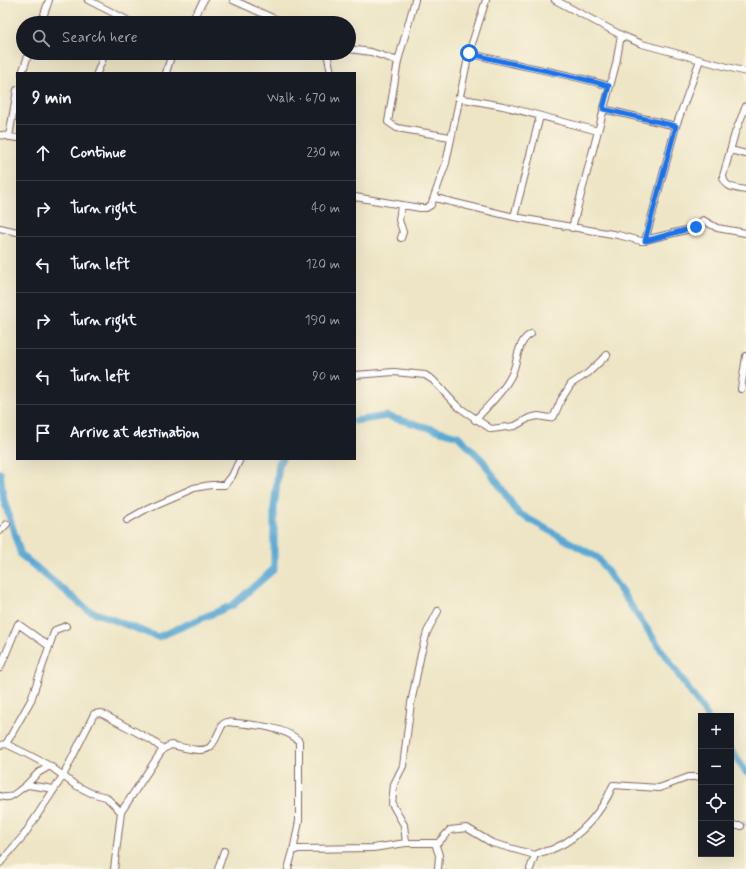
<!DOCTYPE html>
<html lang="en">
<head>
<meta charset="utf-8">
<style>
	:root { --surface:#171b24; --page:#20242c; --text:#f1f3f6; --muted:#9ea1a6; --line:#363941 }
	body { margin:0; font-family:Mynerve,sans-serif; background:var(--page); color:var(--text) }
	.controls { position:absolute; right:12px; bottom:12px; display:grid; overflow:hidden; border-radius:0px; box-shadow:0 4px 16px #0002 }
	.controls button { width:36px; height:36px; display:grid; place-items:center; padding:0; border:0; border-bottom:1px solid var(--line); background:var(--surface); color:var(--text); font:20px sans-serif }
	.stop { position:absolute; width:12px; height:12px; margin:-9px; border:3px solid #1a73e8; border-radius:50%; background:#fff }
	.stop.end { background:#1a73e8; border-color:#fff; box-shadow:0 1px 4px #0008 }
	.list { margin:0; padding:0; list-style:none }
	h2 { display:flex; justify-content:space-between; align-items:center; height:52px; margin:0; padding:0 16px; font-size:17px }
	h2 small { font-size:13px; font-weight:400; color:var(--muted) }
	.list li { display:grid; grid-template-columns:26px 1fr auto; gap:12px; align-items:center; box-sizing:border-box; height:56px; padding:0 16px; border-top:1px solid var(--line) }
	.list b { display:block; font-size:15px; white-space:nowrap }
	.list em { font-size:13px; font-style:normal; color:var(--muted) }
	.icon { flex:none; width:22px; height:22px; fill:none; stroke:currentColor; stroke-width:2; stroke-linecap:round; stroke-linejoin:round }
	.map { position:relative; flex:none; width:746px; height:869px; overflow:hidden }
	.search { position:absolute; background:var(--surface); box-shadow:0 4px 16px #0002; left:16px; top:16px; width:340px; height:44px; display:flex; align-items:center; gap:10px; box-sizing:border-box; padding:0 14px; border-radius:22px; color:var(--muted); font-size:15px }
	.panel { position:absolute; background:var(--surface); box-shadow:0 4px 16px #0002; left:16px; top:72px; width:340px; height:388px; border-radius:0px }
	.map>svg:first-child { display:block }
</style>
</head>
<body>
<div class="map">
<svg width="746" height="869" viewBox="0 0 746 869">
	<rect width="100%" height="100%" fill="#fcf5e5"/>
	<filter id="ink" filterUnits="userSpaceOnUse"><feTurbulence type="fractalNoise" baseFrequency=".025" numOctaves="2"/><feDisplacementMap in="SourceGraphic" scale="8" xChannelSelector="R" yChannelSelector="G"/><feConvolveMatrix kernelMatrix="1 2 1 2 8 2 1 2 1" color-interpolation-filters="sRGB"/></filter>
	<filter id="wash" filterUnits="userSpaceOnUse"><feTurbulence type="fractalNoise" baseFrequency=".012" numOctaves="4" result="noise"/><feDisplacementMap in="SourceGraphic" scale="16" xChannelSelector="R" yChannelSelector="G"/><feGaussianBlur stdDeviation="0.9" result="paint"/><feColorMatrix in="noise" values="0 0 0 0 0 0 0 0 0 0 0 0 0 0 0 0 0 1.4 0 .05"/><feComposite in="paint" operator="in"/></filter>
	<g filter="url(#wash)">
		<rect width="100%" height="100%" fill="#ede5c5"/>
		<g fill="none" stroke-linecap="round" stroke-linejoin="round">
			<path stroke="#5aa9d4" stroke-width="7" d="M355 421 386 416 458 436 483 461 518 513 598 558 707 716
				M0 473 4 500 21 555 88 610 158 637 233 605 274 569V509L279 463 282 459
				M731 750 746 772"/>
		</g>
	</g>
	<g filter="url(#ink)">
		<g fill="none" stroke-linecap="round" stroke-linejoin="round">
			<defs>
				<path id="minor" d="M88 0 133 23
					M233 0 277 20 287 23
					M415 0 398 61 388 122 397 128 450 137
					M555 0 621 35 642 44 746 72
					M41 23 49 0
					M190 23 204 0
					M349 49 371 52 398 61
					M327 53 331 73
					M469 53C515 66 563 72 609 86
					M22 73 29 53
					M97 73 105 53
					M166 73 172 53
					M458 98 503 106 598 131
					M746 106 735 133 723 176C724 188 736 188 746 190
					M603 109 676 126 700 60
					M0 135 17 138
					M9 137 17 90
					M730 150 746 154
					M355 197 420 208H426L431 205 446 163 469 53 486 0
					M435 198 514 217 618 235 641 241 694 228 703 220 717 228 746 233
					M514 217 540 116
					M0 228 17 232
					M572 228 616 64 621 35
					M401 238 403 232 399 220 401 206
					M645 241 676 126
					M355 375 394 372 425 375 433 380 457 406 491 429 515 426 529 418 538 416 550 418 554 416 561 400 571 384 588 373 607 355
					M741 389 746 356
					M475 420C488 406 504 391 512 374 518 361 517 341 531 334
					M127 520 148 508 194 488 211 485H225L232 476 240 459
					M0 531 7 524
					M0 668 18 624 49 646
					M6 744 31 700 53 635 55 630 66 626
					M0 745 6 744 23 752 50 766 75 785 91 793 106 797 121 812
					M25 786 38 773 50 766
					M0 796C13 801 17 789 28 785L54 789
					M731 826H741
					M406 843 404 825 392 804 394 784 403 766 411 703 421 654 427 632 438 611
					M435 843 439 855 438 869
					M0 863 24 835 63 776 94 714 101 713 151 740 163 749
					M114 869 121 812 163 749 171 745C180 746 204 755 211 746 216 740 219 731 223 724L227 722C246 724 285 726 299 741V821L293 851
					M218 869 224 851
					M288 869 293 851 298 849 373 848 406 843H438L450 830 467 828 492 843 535 855C544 850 548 852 555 848 581 837 603 810 613 785L659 788 689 777H701
					M530 869 535 855"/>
			</defs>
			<use href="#minor" stroke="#836461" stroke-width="8"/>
			<use href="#minor" stroke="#fff" stroke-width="6"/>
		</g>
	</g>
	<g fill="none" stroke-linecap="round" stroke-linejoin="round" filter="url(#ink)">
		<path stroke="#1a73e8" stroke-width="5" d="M469 53C515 66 563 72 609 86L603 109 676 126 645 241 696 227"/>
	</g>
</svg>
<div class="controls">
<button>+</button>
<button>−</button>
<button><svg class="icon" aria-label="locate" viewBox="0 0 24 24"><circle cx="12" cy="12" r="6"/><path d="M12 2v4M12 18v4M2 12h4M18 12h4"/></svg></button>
<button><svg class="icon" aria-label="layers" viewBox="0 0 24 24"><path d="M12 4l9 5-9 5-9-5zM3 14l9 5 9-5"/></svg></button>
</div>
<div class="stop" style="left:469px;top:53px"></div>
<div class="stop end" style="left:696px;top:227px"></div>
<div class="search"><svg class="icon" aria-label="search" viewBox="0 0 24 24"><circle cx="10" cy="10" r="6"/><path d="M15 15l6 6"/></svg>Search here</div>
<section class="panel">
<h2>9 min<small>Walk · 670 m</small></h2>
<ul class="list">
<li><svg class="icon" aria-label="ahead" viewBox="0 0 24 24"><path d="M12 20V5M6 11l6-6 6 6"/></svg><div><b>Continue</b></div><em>230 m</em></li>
<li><svg class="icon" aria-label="right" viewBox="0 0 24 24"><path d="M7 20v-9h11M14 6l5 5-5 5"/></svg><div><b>Turn right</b></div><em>40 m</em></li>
<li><svg class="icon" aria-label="left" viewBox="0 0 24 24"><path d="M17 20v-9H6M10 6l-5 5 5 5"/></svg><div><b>Turn left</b></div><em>120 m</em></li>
<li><svg class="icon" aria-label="right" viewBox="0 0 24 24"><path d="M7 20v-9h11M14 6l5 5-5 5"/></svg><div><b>Turn right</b></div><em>190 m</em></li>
<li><svg class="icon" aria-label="left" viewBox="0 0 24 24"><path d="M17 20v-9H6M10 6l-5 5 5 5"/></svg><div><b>Turn left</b></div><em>90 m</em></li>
<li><svg class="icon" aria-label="arrive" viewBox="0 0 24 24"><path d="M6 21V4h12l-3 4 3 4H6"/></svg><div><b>Arrive at destination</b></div></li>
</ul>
</section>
</div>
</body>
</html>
